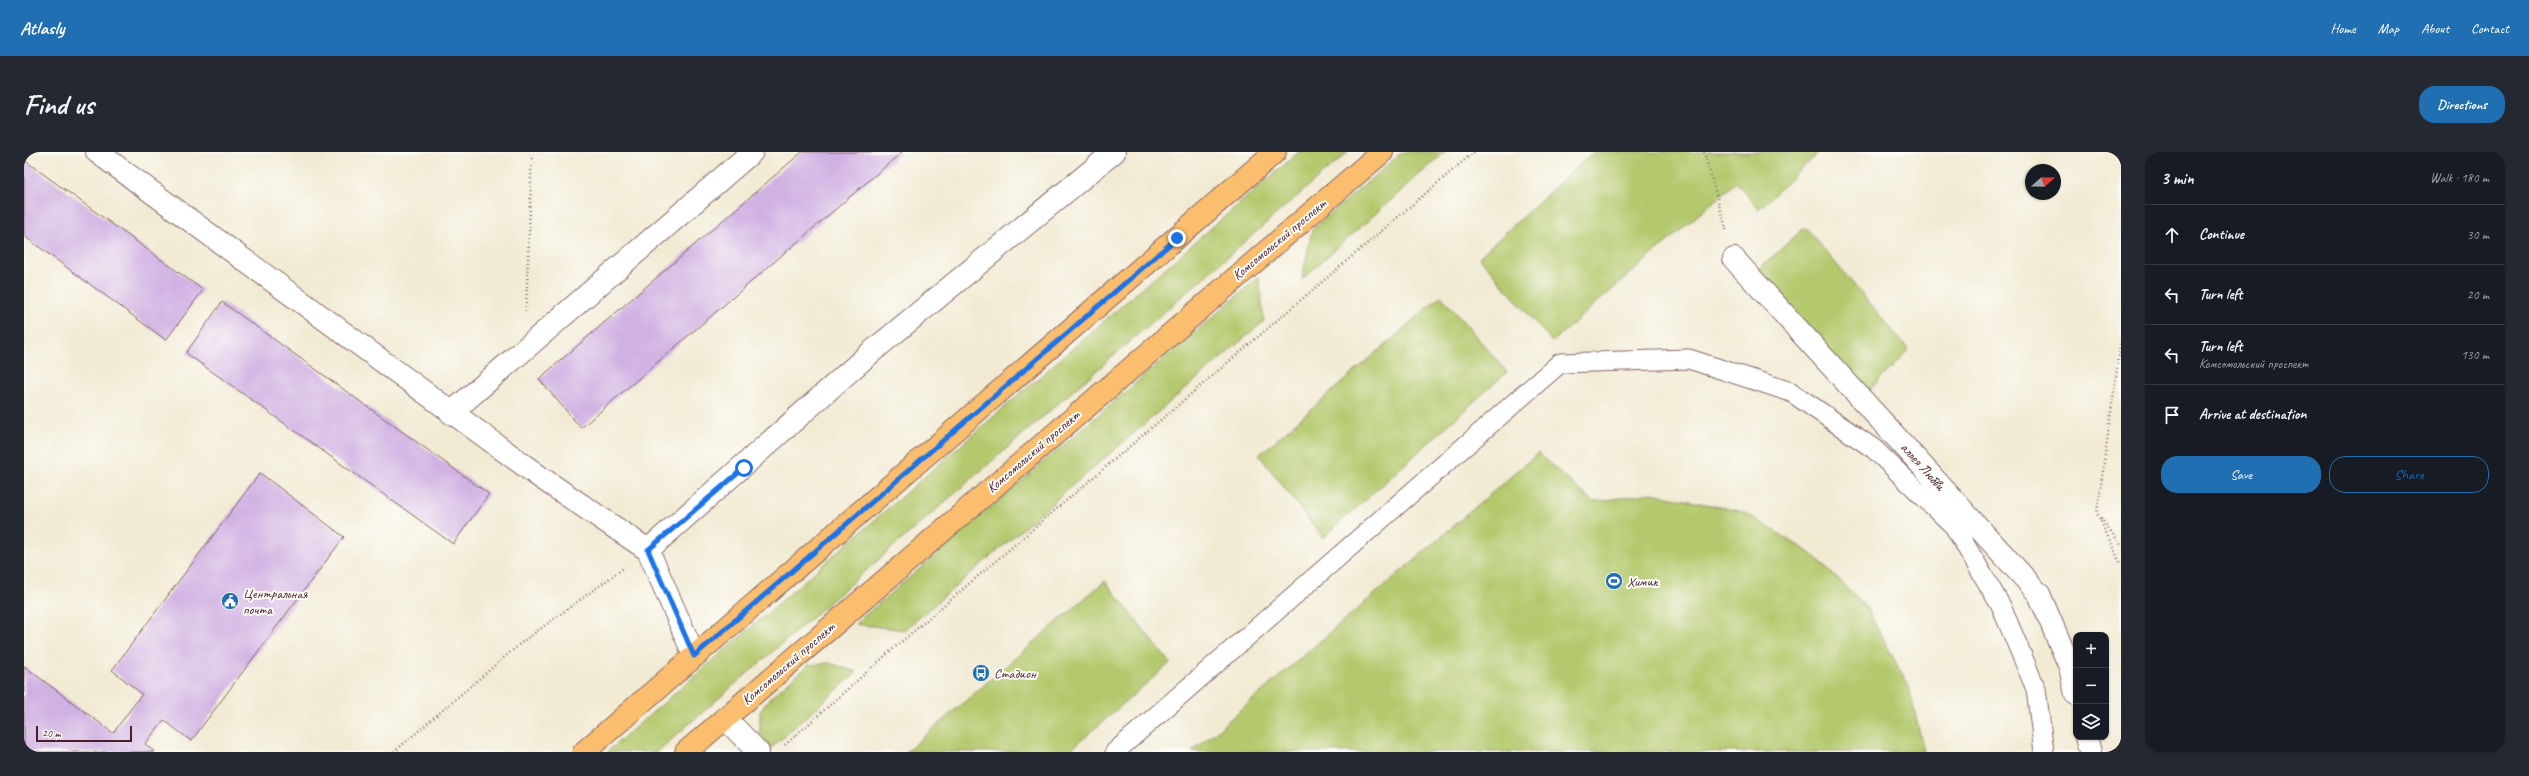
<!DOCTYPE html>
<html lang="en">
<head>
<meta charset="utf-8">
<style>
	:root { --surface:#171b24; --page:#242831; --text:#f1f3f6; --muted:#9ea1a6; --line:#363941; --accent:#1f6fb2 }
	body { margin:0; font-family:Caveat,sans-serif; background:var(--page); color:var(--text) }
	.controls { position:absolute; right:12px; bottom:12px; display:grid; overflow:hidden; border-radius:8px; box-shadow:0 1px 3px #0004 }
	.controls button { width:36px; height:36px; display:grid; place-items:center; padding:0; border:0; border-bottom:1px solid var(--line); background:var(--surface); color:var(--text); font:20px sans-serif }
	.compass { position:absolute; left:2001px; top:12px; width:36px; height:36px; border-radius:50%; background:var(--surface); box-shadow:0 1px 3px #0004; rotate:70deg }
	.scale { position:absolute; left:12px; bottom:10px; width:96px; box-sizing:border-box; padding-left:4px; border:2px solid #4a1f2b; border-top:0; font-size:11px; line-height:14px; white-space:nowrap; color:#4a1f2b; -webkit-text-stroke:3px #fdfcf7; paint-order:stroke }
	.stop { position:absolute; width:12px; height:12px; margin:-9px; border:3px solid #1a73e8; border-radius:50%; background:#fff }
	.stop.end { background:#1a73e8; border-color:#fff; box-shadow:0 1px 4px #0008 }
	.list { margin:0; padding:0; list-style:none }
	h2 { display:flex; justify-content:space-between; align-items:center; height:52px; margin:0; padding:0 16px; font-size:17px }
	h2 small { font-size:13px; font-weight:400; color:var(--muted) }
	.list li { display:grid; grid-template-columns:26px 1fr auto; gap:12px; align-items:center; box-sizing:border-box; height:60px; padding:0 16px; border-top:1px solid var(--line) }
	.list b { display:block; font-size:15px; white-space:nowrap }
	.list p { margin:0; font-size:13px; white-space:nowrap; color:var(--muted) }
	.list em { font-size:13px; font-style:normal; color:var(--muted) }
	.actions { display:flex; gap:8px; padding:12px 16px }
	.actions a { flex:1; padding:9px 0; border:1px solid var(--accent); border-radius:16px; text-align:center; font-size:14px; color:var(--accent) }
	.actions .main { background:var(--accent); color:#fff }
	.icon { flex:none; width:22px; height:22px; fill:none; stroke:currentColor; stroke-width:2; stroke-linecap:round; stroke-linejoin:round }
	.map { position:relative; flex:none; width:2097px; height:600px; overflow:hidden; border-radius:16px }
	header { display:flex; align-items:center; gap:24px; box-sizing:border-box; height:56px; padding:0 20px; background:var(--accent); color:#fff }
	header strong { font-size:19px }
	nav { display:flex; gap:22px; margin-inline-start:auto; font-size:14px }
	.intro { display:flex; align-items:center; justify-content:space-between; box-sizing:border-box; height:96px; padding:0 24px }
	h1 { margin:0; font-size:28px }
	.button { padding:10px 18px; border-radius:16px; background:var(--accent); color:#fff; font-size:14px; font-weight:700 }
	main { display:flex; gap:24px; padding:0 24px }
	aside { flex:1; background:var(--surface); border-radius:16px; box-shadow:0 1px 3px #0004 }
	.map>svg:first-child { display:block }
</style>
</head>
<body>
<header>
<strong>Atlasly</strong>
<nav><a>Home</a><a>Map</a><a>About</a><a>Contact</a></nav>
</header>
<div class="intro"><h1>Find us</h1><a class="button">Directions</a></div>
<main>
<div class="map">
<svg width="2097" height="600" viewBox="0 0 2097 600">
	<rect width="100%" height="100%" fill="#fdfcf7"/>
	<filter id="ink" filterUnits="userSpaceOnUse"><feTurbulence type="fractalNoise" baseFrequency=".025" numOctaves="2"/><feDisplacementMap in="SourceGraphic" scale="8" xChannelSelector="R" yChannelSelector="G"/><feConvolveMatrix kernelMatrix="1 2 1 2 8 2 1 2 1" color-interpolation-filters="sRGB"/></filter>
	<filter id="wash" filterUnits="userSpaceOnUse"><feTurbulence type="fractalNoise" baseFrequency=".012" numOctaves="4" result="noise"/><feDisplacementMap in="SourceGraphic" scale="16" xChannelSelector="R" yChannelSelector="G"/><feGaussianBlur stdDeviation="0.9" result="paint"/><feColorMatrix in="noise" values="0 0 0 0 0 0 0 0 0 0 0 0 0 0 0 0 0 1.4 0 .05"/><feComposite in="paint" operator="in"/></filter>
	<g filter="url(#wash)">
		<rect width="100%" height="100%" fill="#f2ebd4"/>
		<path fill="#b4c96d" stroke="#7f744c" d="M1275 0H1324L633 600H583Z
			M1378 0H1421L1278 127 1288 78Z
			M1569 0H1795L1735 57 1712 30 1528 190 1455 105Z
			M1781 75 1885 198 1842 242 1733 119Z
			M1235 125 1240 169 881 478 831 472Z
			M1417 144 1483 220 1299 386 1235 303Z
			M1514 301 1569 350 1628 341 1720 360 1788 402 1842 455 1885 535 1900 600H1168Z
			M1081 429 1146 511 1044 600H882Z
			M805 511 833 520 747 596 736 582V560L746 546 784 513Z"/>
		<g id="blocks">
			<path fill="#d0b1e3" d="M778 0H878L557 276 515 227Z
				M0 8 179 138 142 188 0 84Z
				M198 150 465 342 429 392 162 201Z
				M236 321 320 385 167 589 140 568 121 592 131 600H0V514L89 581 118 542 88 518Z"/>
		</g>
	</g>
	<g filter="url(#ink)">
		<use href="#blocks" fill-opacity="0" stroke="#856666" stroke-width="1"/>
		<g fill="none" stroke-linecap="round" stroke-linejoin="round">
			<defs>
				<path id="lane" d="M1091 600 1536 211 1665 207 1767 240 1850 297 1930 374 1977 454 2012 537 2020 600"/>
				<path id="street" d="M73 0 516 325 624 398
					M1710 107 2015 442 2046 515 2052 542
					M427 261 728 0
					M670 503 624 398 845 202 1090 0
					M701 566 734 600
					M2062 585 2066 600"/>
				<path id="primary" d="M560 600 1251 0
					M662 600 1358 0"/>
			</defs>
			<use href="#lane" stroke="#856666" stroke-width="21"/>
			<use href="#street" stroke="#856666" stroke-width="24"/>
			<use href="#primary" stroke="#856666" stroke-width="24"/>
			<path stroke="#856666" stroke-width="2.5" stroke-dasharray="1 3" stroke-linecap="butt" d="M1680 0 1703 80
				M502 159 508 0
				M2097 188 2073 361 2097 413
				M2077 366 2097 393
				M761 593 863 502 1450 0
				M370 600 497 491 601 415"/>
			<use href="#lane" stroke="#fff" stroke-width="19"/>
			<use href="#street" stroke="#fff" stroke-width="22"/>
			<use href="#primary" stroke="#fbbe6e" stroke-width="22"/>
		</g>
	</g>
	<g fill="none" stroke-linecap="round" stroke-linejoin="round" filter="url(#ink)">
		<path stroke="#1a73e8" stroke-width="5" d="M720 316 624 398 670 504 1153 86"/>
	</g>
	<defs>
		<symbol id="stadium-disc" viewBox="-11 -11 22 22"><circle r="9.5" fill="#1f6fb2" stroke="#fdfcf7"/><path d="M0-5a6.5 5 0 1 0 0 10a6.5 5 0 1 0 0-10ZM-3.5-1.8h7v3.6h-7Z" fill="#fff"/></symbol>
		<symbol id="civic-disc" viewBox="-11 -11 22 22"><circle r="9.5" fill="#1f6fb2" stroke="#fdfcf7"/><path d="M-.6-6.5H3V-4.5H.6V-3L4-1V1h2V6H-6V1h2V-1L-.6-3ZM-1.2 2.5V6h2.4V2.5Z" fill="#fff"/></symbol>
		<symbol id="bus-disc" viewBox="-11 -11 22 22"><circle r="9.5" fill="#1f6fb2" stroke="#fdfcf7"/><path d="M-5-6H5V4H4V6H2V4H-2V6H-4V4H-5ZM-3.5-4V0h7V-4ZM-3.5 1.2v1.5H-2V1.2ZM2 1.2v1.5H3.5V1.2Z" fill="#fff"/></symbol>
	</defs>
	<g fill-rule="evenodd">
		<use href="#stadium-disc" x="1580" y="419" width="20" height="20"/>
		<use href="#civic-disc" x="196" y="439" width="20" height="20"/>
		<use href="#bus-disc" x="947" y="511" width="20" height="20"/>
	</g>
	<g text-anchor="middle" stroke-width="4" stroke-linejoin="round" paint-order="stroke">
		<g font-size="14" fill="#4a1f2b" stroke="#fdfcf7">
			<text transform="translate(1255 87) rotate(-40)" y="5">Комсомольский проспект</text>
			<text transform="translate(1009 299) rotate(-41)" y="5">Комсомольский проспект</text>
			<text transform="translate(1899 314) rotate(48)" y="5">аллея Любви</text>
			<text transform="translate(764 511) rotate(-41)" y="5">Комсомольский проспект</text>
		</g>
		<g font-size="14" fill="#4a1f2b" stroke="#fdfcf7" text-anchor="start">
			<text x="1603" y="434">Химик</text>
			<text x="219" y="446">Центральная<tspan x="219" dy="16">почта</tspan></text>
			<text x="970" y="526">Стадион</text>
		</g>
	</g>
</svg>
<div class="controls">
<button>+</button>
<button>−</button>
<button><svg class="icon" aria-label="layers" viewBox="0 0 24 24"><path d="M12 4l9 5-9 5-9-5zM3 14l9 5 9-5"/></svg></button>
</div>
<svg class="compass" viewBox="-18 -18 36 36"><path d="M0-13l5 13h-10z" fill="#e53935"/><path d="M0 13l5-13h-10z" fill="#9ea1a6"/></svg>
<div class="scale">20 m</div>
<div class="stop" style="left:720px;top:316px"></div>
<div class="stop end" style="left:1153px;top:86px"></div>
</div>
<aside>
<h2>3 min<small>Walk · 180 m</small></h2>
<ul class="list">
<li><svg class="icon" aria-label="ahead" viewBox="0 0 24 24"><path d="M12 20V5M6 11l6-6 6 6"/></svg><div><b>Continue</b></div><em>30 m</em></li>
<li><svg class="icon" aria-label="left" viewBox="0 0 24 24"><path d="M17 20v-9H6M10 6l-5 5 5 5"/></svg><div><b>Turn left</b></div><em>20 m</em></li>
<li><svg class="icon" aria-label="left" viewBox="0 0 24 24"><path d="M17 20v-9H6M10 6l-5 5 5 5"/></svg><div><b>Turn left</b><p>Комсомольский проспект</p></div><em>130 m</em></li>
<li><svg class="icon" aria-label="arrive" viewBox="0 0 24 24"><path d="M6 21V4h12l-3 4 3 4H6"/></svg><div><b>Arrive at destination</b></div></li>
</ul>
<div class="actions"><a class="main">Save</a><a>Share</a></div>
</aside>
</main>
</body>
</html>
